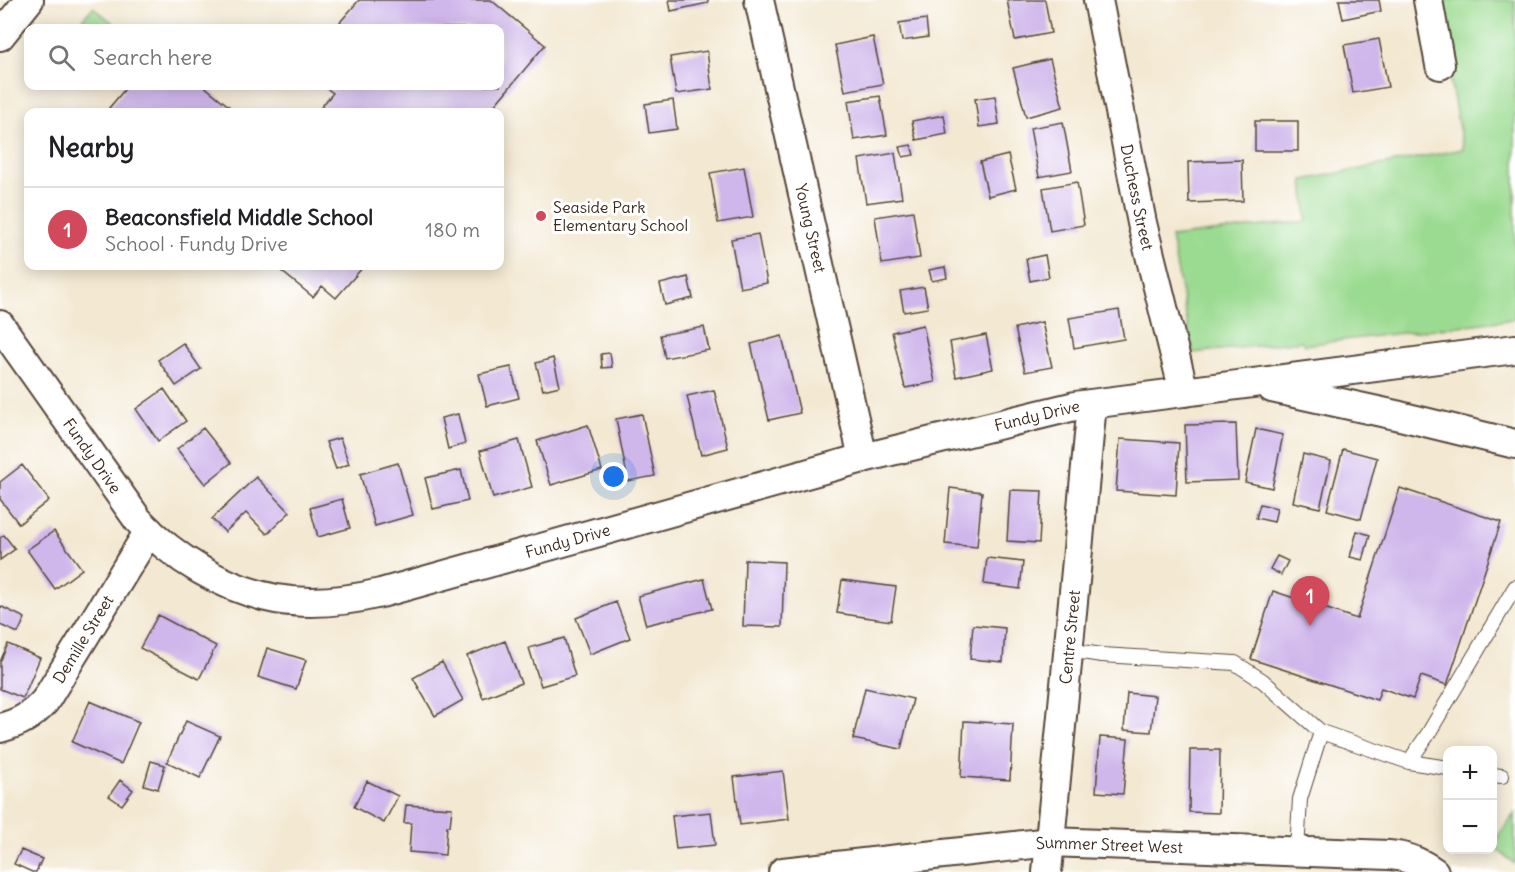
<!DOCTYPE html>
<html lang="en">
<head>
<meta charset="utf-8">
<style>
	:root { --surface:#fff; --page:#f2f2f2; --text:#202124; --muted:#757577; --line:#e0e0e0; --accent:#d1495b }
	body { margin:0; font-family:Delius,sans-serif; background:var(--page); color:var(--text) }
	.controls { position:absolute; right:18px; bottom:18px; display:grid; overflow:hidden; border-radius:12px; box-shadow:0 3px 15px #0003 }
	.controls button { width:54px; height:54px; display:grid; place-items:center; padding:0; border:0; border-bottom:2px solid var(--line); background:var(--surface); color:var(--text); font:30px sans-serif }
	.you { position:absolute; left:614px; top:477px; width:21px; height:21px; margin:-15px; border:4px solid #fff; border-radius:50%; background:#1a73e8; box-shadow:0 0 0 9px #1a73e833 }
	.badge { display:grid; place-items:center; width:39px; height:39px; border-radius:50%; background:var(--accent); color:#fff; font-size:20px; font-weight:700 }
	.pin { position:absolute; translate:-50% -50px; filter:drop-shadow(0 2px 3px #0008) }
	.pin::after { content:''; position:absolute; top:32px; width:21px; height:18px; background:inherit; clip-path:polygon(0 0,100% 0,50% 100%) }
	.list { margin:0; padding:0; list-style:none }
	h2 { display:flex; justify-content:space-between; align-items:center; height:78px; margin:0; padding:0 24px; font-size:26px }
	h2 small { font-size:20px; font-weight:400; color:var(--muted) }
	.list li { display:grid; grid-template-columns:39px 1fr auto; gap:18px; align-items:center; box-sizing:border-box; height:84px; padding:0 24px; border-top:2px solid var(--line) }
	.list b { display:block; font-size:22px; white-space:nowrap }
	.list p { margin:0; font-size:20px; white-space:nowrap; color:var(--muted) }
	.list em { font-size:20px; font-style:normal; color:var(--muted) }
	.icon { flex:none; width:33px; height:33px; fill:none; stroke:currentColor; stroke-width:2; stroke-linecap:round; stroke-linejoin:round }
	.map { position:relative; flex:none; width:1515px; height:872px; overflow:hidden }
	.search { position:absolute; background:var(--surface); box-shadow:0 3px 15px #0003; left:24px; top:24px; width:480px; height:66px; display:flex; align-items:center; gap:15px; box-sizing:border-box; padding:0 21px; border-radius:12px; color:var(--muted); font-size:22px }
	.panel { position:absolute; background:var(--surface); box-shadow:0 3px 15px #0003; left:24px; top:108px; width:480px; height:162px; border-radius:12px }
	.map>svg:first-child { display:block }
</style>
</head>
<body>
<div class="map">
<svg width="1515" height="872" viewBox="0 0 1515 872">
	<rect width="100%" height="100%" fill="#fff"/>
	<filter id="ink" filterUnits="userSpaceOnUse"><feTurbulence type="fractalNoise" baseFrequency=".0167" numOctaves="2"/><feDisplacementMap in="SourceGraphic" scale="12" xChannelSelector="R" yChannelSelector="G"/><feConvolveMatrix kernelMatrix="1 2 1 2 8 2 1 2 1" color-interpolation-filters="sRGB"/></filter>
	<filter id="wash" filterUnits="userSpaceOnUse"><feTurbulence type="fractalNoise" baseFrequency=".008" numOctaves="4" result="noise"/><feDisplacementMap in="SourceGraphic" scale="24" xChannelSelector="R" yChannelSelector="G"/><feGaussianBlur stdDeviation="1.35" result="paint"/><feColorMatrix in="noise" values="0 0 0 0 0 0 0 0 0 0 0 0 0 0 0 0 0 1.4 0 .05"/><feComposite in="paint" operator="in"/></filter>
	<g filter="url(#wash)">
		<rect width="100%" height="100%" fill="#f3e8d1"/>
		<path fill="#9bdb91" stroke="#6b8258" stroke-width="1.5" d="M1435 0H1515V319L1304 345 1302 341 1193 353 1171 237 1307 221 1303 180 1463 149Z
			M93 7 119 28H75Z
			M1515 813V864L1493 846 1492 844Z"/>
		<g id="blocks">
			<path fill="#cfb6eb" d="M359 0H491L545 45 489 112H317L333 93 323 86H500V28H335Z
				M669 0H708V3L671 11Z
				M1007 0H1045L1051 33 1015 40Z
				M1339 0H1379L1381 11 1343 19Z
				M926 19 928 37 902 41 899 23Z
				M873 37 883 84 845 91 835 45Z
				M1379 39 1388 87 1353 93 1344 45Z
				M707 51 712 89 676 94 670 57Z
				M1050 59 1063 107 1026 117 1013 68Z
				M120 86H204L236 112H114L109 108 125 89Z
				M880 96 887 135 854 140 848 101Z
				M995 96 999 124 979 127 975 99Z
				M673 100 677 129 649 133 645 104Z
				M944 115 947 134 916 140 912 121Z
				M1255 121H1298V151H1255Z
				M1063 122 1072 171 1039 177 1030 128Z
				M911 145 914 155 903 157 900 147Z
				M895 153 902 198 866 203 859 159Z
				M1008 155 1016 189 988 196 980 162Z
				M1242 160 1243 201 1189 203 1188 162Z
				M744 167 753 217 718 223 710 173Z
				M1077 182 1084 225 1050 231 1043 188Z
				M913 211 920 258 882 264 875 217Z
				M758 234 767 283 740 288 731 239Z
				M1045 255 1049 277 1030 281 1026 259Z
				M275 266H361L363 267 336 298 322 286 313 297Z
				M945 267 947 278 932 281 929 270Z
				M688 277 693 298 665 305 660 284Z
				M924 287 928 308 904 312 900 291Z
				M1119 310 1124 339 1074 348 1069 318Z
				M1042 322 1052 367 1025 372 1015 328Z
				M923 325 935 382 905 388 892 332Z
				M704 327 709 350 665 358 660 335Z
				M986 335 993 369 956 377 950 342Z
				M782 336 800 413 769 420 751 344Z
				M183 343 201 369 176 386 158 360Z
				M610 353 612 367 602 368 601 354Z
				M553 358 560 386 543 390 536 363Z
				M511 367 519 398 487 406 479 374Z
				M164 389 186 421 158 441 136 409Z
				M714 390 728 448 701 455 687 396Z
				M458 414 465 444 448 449 441 418Z
				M642 414 655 476 628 481 616 419Z
				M1236 424 1238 480 1187 482 1185 425Z
				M588 425 602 470 551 485 537 441Z
				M203 428 231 463 205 484 177 449Z
				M1256 429 1283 435 1272 488 1245 482Z
				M340 438 349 464 336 469 326 442Z
				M1120 439 1179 443 1176 495 1116 491Z
				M519 440 532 487 493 498 480 451Z
				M1343 449 1377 458 1361 519 1327 510Z
				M1303 454 1331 461 1320 508 1293 502Z
				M398 463 413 515 375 526 360 474Z
				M22 465 49 500 19 524 0 499V482Z
				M461 470 468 501 433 509 425 478Z
				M256 477 290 512 267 534 246 513 225 532 212 519Z
				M950 488 982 492 977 547 945 544Z
				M1400 488 1501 522 1447 685 1421 676 1413 699 1381 688 1377 700 1251 659 1273 591 1357 619Z
				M1010 490 1042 491 1039 543 1007 541Z
				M342 499 350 528 318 537 310 508Z
				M1260 504 1277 508 1274 522 1256 518Z
				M54 531 82 569 55 589 27 550Z
				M1357 531 1370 535 1363 560 1350 557Z
				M4 535 15 549 0 560V538Z
				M1277 556 1288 561 1281 575 1270 569Z
				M987 558 1023 562 1020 589 984 584Z
				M745 560 784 562 782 627 743 626Z
				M704 579 712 609 646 625 638 596Z
				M842 580 896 587 891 621 837 613Z
				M616 602 630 638 590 654 576 618Z
				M0 606 25 618 18 633 0 625Z
				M158 615 216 646 199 679 140 648Z
				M973 625 1005 628 1003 662 970 659Z
				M564 638 575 676 541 686 529 648Z
				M505 641 521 683 483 698 467 656Z
				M8 644 40 658 23 698 0 689V662Z
				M267 648 306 660 296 689 258 677Z
				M442 662 463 700 435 716 413 678Z
				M865 688 913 699 901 749 853 739Z
				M1127 693 1155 696 1151 732 1124 730Z
				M90 701 139 722 121 764 72 742Z
				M186 721 220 736 200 778 167 762Z
				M964 721 1013 724 1010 780 961 777Z
				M1100 737 1128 739 1123 794 1096 792Z
				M1190 750H1220L1219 813 1189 812Z
				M151 761 165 765 158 789 144 785Z
				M783 771 789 819 740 825 734 777Z
				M120 780 133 790 122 805 109 796Z
				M367 781 398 796 384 823 354 807Z
				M406 805 452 808 450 826H447L445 855 409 852 411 823H404Z
				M711 812 715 845 676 849 672 816Z
				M21 850 42 859 36 872H32L14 864Z"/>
		</g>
	</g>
	<g filter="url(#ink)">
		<use href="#blocks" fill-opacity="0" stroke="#574639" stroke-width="1.5"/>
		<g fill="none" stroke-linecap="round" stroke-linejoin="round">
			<defs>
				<path id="lane" d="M1068 650 1102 655 1235 663 1263 681 1321 732 1409 762 1448 768
					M1409 762 1428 734 1515 587
					M1492 775 1502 776
					M1297 851 1300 799 1321 732"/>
				<g id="street">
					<path id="s1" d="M759 0 863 458"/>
					<path id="s2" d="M1098 0 1142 223 1184 392"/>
					<path d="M1428 0 1440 65"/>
					<path d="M0 36 29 0"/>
					<path id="s3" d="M0 325 138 520C173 558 224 589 276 599 310 605 347 601 381 593L863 458 1075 406 1515 349"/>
					<path d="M1272 388 1400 416 1515 444"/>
					<path id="s4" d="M0 728C19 723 32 716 45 701L149 531"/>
					<path id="s5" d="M783 872 1050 842 1389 855C1406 856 1420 862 1434 872"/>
					<path id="s6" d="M1047 872 1092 404"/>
				</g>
			</defs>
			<use href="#lane" stroke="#574639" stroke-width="16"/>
			<use href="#street" stroke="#574639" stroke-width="32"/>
			<use href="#lane" stroke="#fff" stroke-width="14"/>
			<use href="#street" stroke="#fff" stroke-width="28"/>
		</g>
	</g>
	<circle fill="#d1495b" stroke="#fff" stroke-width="2" cx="541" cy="216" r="6"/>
	<g text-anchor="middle" stroke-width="6" stroke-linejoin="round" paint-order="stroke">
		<g font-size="16" fill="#3b2a1e" stroke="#fff">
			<text dy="6" stroke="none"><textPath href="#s2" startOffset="201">Duchess Street</textPath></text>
			<text dy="6" stroke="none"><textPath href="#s1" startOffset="234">Young Street</textPath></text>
			<text dy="6" stroke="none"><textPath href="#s3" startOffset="1186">Fundy Drive</textPath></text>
			<text dy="6" stroke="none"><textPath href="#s3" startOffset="160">Fundy Drive</textPath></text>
			<text dy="6" stroke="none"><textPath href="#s3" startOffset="700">Fundy Drive</textPath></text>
			<text dy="6" stroke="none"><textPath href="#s6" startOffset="236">Centre Street</textPath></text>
			<text dy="6" stroke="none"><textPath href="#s4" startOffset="126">Demille Street</textPath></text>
			<text dy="6" stroke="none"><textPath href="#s5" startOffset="328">Summer Street West</textPath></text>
		</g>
		<g font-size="16" fill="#3b2a1e" stroke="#fff" text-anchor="start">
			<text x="553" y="213">Seaside Park<tspan x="553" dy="18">Elementary School</tspan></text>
		</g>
	</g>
</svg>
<div class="controls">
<button>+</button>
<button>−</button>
</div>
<div class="you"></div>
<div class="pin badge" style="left:1310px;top:626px">1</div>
<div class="search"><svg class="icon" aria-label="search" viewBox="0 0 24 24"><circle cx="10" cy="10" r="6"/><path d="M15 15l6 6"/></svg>Search here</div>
<section class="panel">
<h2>Nearby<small></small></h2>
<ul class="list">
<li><span class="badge">1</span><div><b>Beaconsfield Middle School</b><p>School · Fundy Drive</p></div><em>180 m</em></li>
</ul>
</section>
</div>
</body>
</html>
